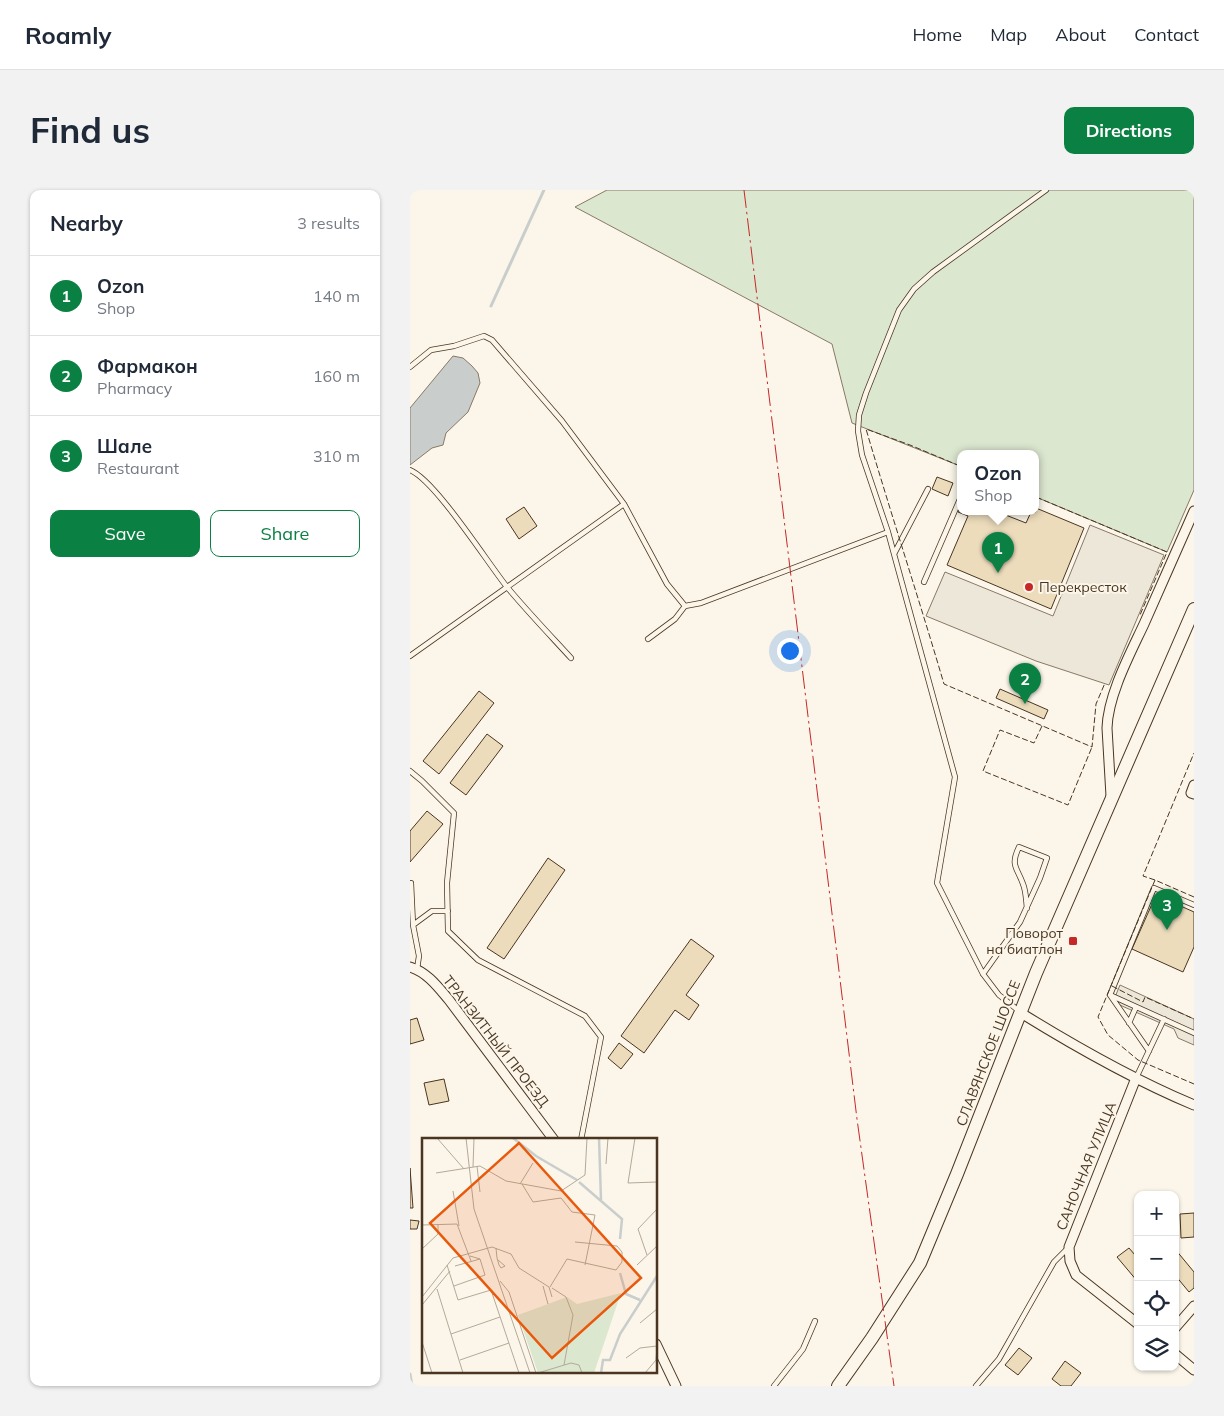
<!DOCTYPE html>
<html lang="en">
<head>
<meta charset="utf-8">
<style>
	:root { --surface:#fff; --page:#f2f2f3; --text:#1f2937; --muted:#747a83; --line:#e0e1e3; --accent:#0b8043 }
	body { margin:0; font-family:Mulish,sans-serif; background:var(--page); color:var(--text) }
	.controls { position:absolute; right:15px; bottom:15px; display:grid; overflow:hidden; border-radius:10px; box-shadow:0 1px 4px #0004 }
	.controls button { width:45px; height:45px; display:grid; place-items:center; padding:0; border:0; border-bottom:1px solid var(--line); background:var(--surface); color:var(--text); font:25px sans-serif }
	.you { position:absolute; left:379px; top:460px; width:18px; height:18px; margin:-12px; border:4px solid #fff; border-radius:50%; background:#1a73e8; box-shadow:0 0 0 8px #1a73e833 }
	.badge { display:grid; place-items:center; width:32px; height:32px; border-radius:50%; background:var(--accent); color:#fff; font-size:16px; font-weight:700 }
	.pin { position:absolute; translate:-50% -41px; filter:drop-shadow(0 1px 2px #0008) }
	.pin::after { content:''; position:absolute; top:26px; width:18px; height:15px; background:inherit; clip-path:polygon(0 0,100% 0,50% 100%) }
	.popup { position:absolute; left:547px; top:260px; width:82px; height:65px; box-sizing:border-box; display:grid; place-content:center; border-radius:10px; background:var(--surface); filter:drop-shadow(0 1px 4px #0005); font-size:16px; white-space:nowrap; color:var(--muted) }
	.popup b { font-size:19px; color:var(--text) }
	.popup::after { content:''; position:absolute; left:50%; top:100%; margin-left:-10px; border:10px solid transparent; border-top-color:var(--surface) }
	.list { margin:0; padding:0; list-style:none }
	h2 { display:flex; justify-content:space-between; align-items:center; height:65px; margin:0; padding:0 20px; font-size:21px }
	h2 small { font-size:16px; font-weight:400; color:var(--muted) }
	.list li { display:grid; grid-template-columns:32px 1fr auto; gap:15px; align-items:center; box-sizing:border-box; height:80px; padding:0 20px; border-top:1px solid var(--line) }
	.list b { display:block; font-size:19px; white-space:nowrap }
	.list p { margin:0; font-size:16px; white-space:nowrap; color:var(--muted) }
	.list em { font-size:16px; font-style:normal; color:var(--muted) }
	.actions { display:flex; gap:10px; padding:15px 20px }
	.actions a { flex:1; padding:11px 0; border:1px solid var(--accent); border-radius:10px; text-align:center; font-size:18px; color:var(--accent) }
	.actions .main { background:var(--accent); color:#fff }
	.icon { flex:none; width:28px; height:28px; fill:none; stroke:currentColor; stroke-width:2; stroke-linecap:round; stroke-linejoin:round }
	.map { position:relative; flex:none; width:784px; height:1196px; overflow:hidden; border-radius:10px }
	header { display:flex; align-items:center; gap:30px; box-sizing:border-box; height:70px; padding:0 25px; background:var(--surface); border-bottom:1px solid var(--line) }
	header strong { font-size:24px }
	nav { display:flex; gap:28px; margin-inline-start:auto; font-size:18px }
	.intro { display:flex; align-items:center; justify-content:space-between; box-sizing:border-box; height:120px; padding:0 30px }
	h1 { margin:0; font-size:35px }
	.button { padding:12px 22px; border-radius:10px; background:var(--accent); color:#fff; font-size:18px; font-weight:700 }
	main { display:flex; gap:30px; padding:0 30px }
	aside { flex:1; background:var(--surface); border-radius:10px; box-shadow:0 1px 4px #0004 }
	.map>svg:first-child { display:block }
</style>
</head>
<body>
<header>
<strong>Roamly</strong>
<nav><a>Home</a><a>Map</a><a>About</a><a>Contact</a></nav>
</header>
<div class="intro"><h1>Find us</h1><a class="button">Directions</a></div>
<main>
<aside>
<h2>Nearby<small>3 results</small></h2>
<ul class="list">
<li><span class="badge">1</span><div><b>Ozon</b><p>Shop</p></div><em>140 m</em></li>
<li><span class="badge">2</span><div><b>Фармакон</b><p>Pharmacy</p></div><em>160 m</em></li>
<li><span class="badge">3</span><div><b>Шале</b><p>Restaurant</p></div><em>310 m</em></li>
</ul>
<div class="actions"><a class="main">Save</a><a>Share</a></div>
</aside>
<div class="map">
<svg width="784" height="1196" viewBox="0 0 784 1196">
	<rect width="100%" height="100%" fill="#fbf6e9"/>
	<path fill="#dce7d0" stroke="#887966" d="M197 0H784V300L757 362 626 307V264H550V276L442 233 422 154 165 17Z"/>
	<path fill="#ede7d9" stroke="#887966" d="M680 335 754 365 699 495 626 471 516 426 535 382 643 426Z
		M710 795 784 829V855L768 848 764 839 703 812Z"/>
	<path fill="#c9cecd" stroke="#887966" d="M43 166 53 168 62 176 68 183 70 193 58 222 36 243 33 255 22 258 0 275V218Z"/>
	<g fill="none" stroke-linecap="round" stroke-linejoin="round">
		<path stroke="#c9cecd" stroke-width="3" d="M81 116 134 0
			M0 1184 2 1196"/>
	</g>
	<path fill="#ecdcbc" stroke="#4a3520" d="M527 287 543 293 538 306 522 299Z
		M114 317 127 336 109 349 96 329Z
		M550 317V322H588L616 333 621 322H626V318L674 338 641 419 537 375 558 326 548 322Z
		M590 499 638 520 634 529 586 508Z
		M69 501 84 513 29 584 13 571Z
		M77 544 93 556 56 605 40 593Z
		M17 621 33 634 0 672V641Z
		M138 668 155 680 94 769 77 758Z
		M746 705 784 722V757L773 782 722 759Z
		M281 749 304 766 276 805 289 815 279 830 265 820 234 863 211 846Z
		M7 828 14 850 0 854V830Z
		M209 853 223 864 211 879 198 868Z
		M34 889 39 911 19 915 14 893Z
		M0 978 3 1018H0Z
		M784 1023V1047L771 1048 770 1024Z
		M0 1030 9 1031 7 1039H0Z
		M719 1058 725 1065 728 1063V1092L707 1067Z
		M765 1059 784 1082V1098L779 1102 765 1085Z
		M609 1158 622 1168 608 1185 595 1175Z
		M655 1171 671 1183 661 1196H651L642 1189Z"/>
	<g fill="none" stroke-linecap="round" stroke-linejoin="round">
		<defs>
			<path id="service" d="M0 177 21 160 44 156 74 146 82 150 152 231 214 314 257 394 275 416 291 413 478 342 484 364
				M0 280C25 290 77 372 97 397 117 421 139 444 161 468
				M518 299 484 364 545 587 527 693 573 784 589 805 609 821
				M478 342 452 265 448 241 449 225 456 203 489 120 504 99 523 82 636 0
				M514 392 550 309
				M238 449 265 429 275 416
				M0 466 214 314
				M0 581 12 591 44 623 37 693 38 741 68 770 175 826 191 847 171 950
				M1 693 3 735 9 766 7 779
				M3 735 22 721H38
				M573 784 610 732 630 688 637 668 609 657C600 676 607 677 613 694 616 701 616 710 617 718
				M700 805 744 698 784 715
				M719 833 726 817
				M739 861 700 805 784 843
				M726 888 754 829
				M364 1196 393 1159 405 1131
				M566 1196 589 1169 644 1072 658 1058"/>
			<path id="minor" d="M784 595 781 603 784 604
				M701 606 697 538C698 505 720 464 734 434 751 396 767 359 784 321
				M0 777C17 782 28 797 39 810L144 950
				M611 823C666 857 724 890 784 915
				M726 888 659 1057 660 1071 666 1085 728 1134
				M765 1138 784 1116
				M246 1154 266 1196
				M765 1164 784 1180"/>
			<path id="secondary" d="M428 1196 462 1148 510 1073 547 984 626 783 784 419"/>
		</defs>
		<use href="#service" stroke="#4a3520" stroke-width="6"/>
		<use href="#minor" stroke="#4a3520" stroke-width="11"/>
		<use href="#secondary" stroke="#4a3520" stroke-width="14"/>
		<use href="#service" stroke="#fbf6e9" stroke-width="4.5"/>
		<use href="#minor" stroke="#fbf6e9" stroke-width="9"/>
		<use href="#secondary" stroke="#fbf6e9" stroke-width="12"/>
		<path stroke="#4a3520" stroke-width="1" stroke-dasharray="6 2.5" stroke-linecap="butt" d="M550 276 500 255 456 239C481 324 509 409 534 494L682 557 686 514 695 493
			M626 307 757 362 730 425
			M632 536 624 553 590 540 573 581 658 615 682 557
			M745 690 733 686 784 563
			M784 707 745 690 688 827 698 845 728 870 784 894
			M702 796 733 812 735 807 784 829"/>
		<path stroke="#c62828" stroke-width="1" stroke-dasharray="18 4 2.5 4" stroke-linecap="butt" d="M334 0 447 929 484 1196"/>
	</g>
	<g fill="#c62828" stroke="#fbf6e9" stroke-width="2">
		<circle cx="619" cy="397" r="5"/>
		<rect x="658" y="746" width="10" height="10" rx="2.5"/>
	</g>
	<g text-anchor="middle" stroke-width="4" stroke-linejoin="round" paint-order="stroke">
		<g font-size="14" fill="#4a3520" stroke="#fbf6e9" text-anchor="start">
			<text x="629" y="402">Перекресток</text>
			<text x="653" y="748" text-anchor="end">Поворот<tspan x="653" dy="16">на биатлон</tspan></text>
		</g>
		<g font-size="14" fill="#4a3520" stroke="#fbf6e9">
			<text transform="translate(86 851) rotate(52)" y="5">ТРАНЗИТНЫЙ ПРОЕЗД</text>
			<text transform="translate(578 863) rotate(-69)" y="5">СЛАВЯНСКОЕ ШОССЕ</text>
			<text transform="translate(676 976) rotate(-68)" y="5">САНОЧНАЯ УЛИЦА</text>
		</g>
	</g>
	<g transform="translate(12 948)">
		<rect width="235" height="235" fill="#fbf6e9"/>
		<path d="M199 155 172 235H116L96 177 145 159 155 166Z" fill="#dce7d0"/>
		<path fill="none" stroke="#c9cecd" stroke-width="2.5" d="M91 0 114 18 155 42M177 0 179 62M157 44 200 81 198 101M198 135 204 156 218 162M179 235 181 222H188L198 196 235 138"/>
		<path fill="none" stroke="#b4a999" stroke-width="1" d="M15 0 42 31M44 0 52 71 108 235M213 0 206 45 235 44M184 26 186 0M55 28 58 54M51 29 52 0M14 35 58 28 84 43 139 53 163 37 165 0M98 46 111 25M100 46 111 64 139 60 150 74 173 77 163 127M31 53 37 88M0 87 35 86 49 123M74 110 75 120 77 127 79 130 83 128 76 122M0 111 16 96V86M225 117 216 91 235 71M25 127 36 162 69 152 97 235M215 127 235 108M33 128 58 121 48 118M78 143 87 154 114 235M32 148 63 137 58 121M121 148 126 166M128 149 145 121 194 132 200 124V114L195 108 153 104M130 150 144 159 151 177 142 227M15 151 41 235M0 159 31 120 70 109 89 116 97 130 127 149 130 159M0 167 28 133M218 185 235 171M29 196 78 179M0 204 10 235M204 220 218 210 235 208M38 222 87 205M116 235 149 225 157 227 160 235M223 235 234 222 235 209"/>
		<path fill="#e8590c" fill-opacity="0.15" stroke="#e8590c" stroke-width="2.5" d="M97 5 219 140 130 220 8 85Z"/>
		<rect width="235" height="235" fill="none" stroke="#4a3520" stroke-width="2.5"/>
	</g>
</svg>
<div class="controls">
<button>+</button>
<button>−</button>
<button><svg class="icon" aria-label="locate" viewBox="0 0 24 24"><circle cx="12" cy="12" r="6"/><path d="M12 2v4M12 18v4M2 12h4M18 12h4"/></svg></button>
<button><svg class="icon" aria-label="layers" viewBox="0 0 24 24"><path d="M12 4l9 5-9 5-9-5zM3 14l9 5 9-5"/></svg></button>
</div>
<div class="you"></div>
<div class="pin badge" style="left:588px;top:383px">1</div>
<div class="popup"><b>Ozon</b>Shop</div>
<div class="pin badge" style="left:615px;top:514px">2</div>
<div class="pin badge" style="left:757px;top:740px">3</div>
</div>
</main>
</body>
</html>
